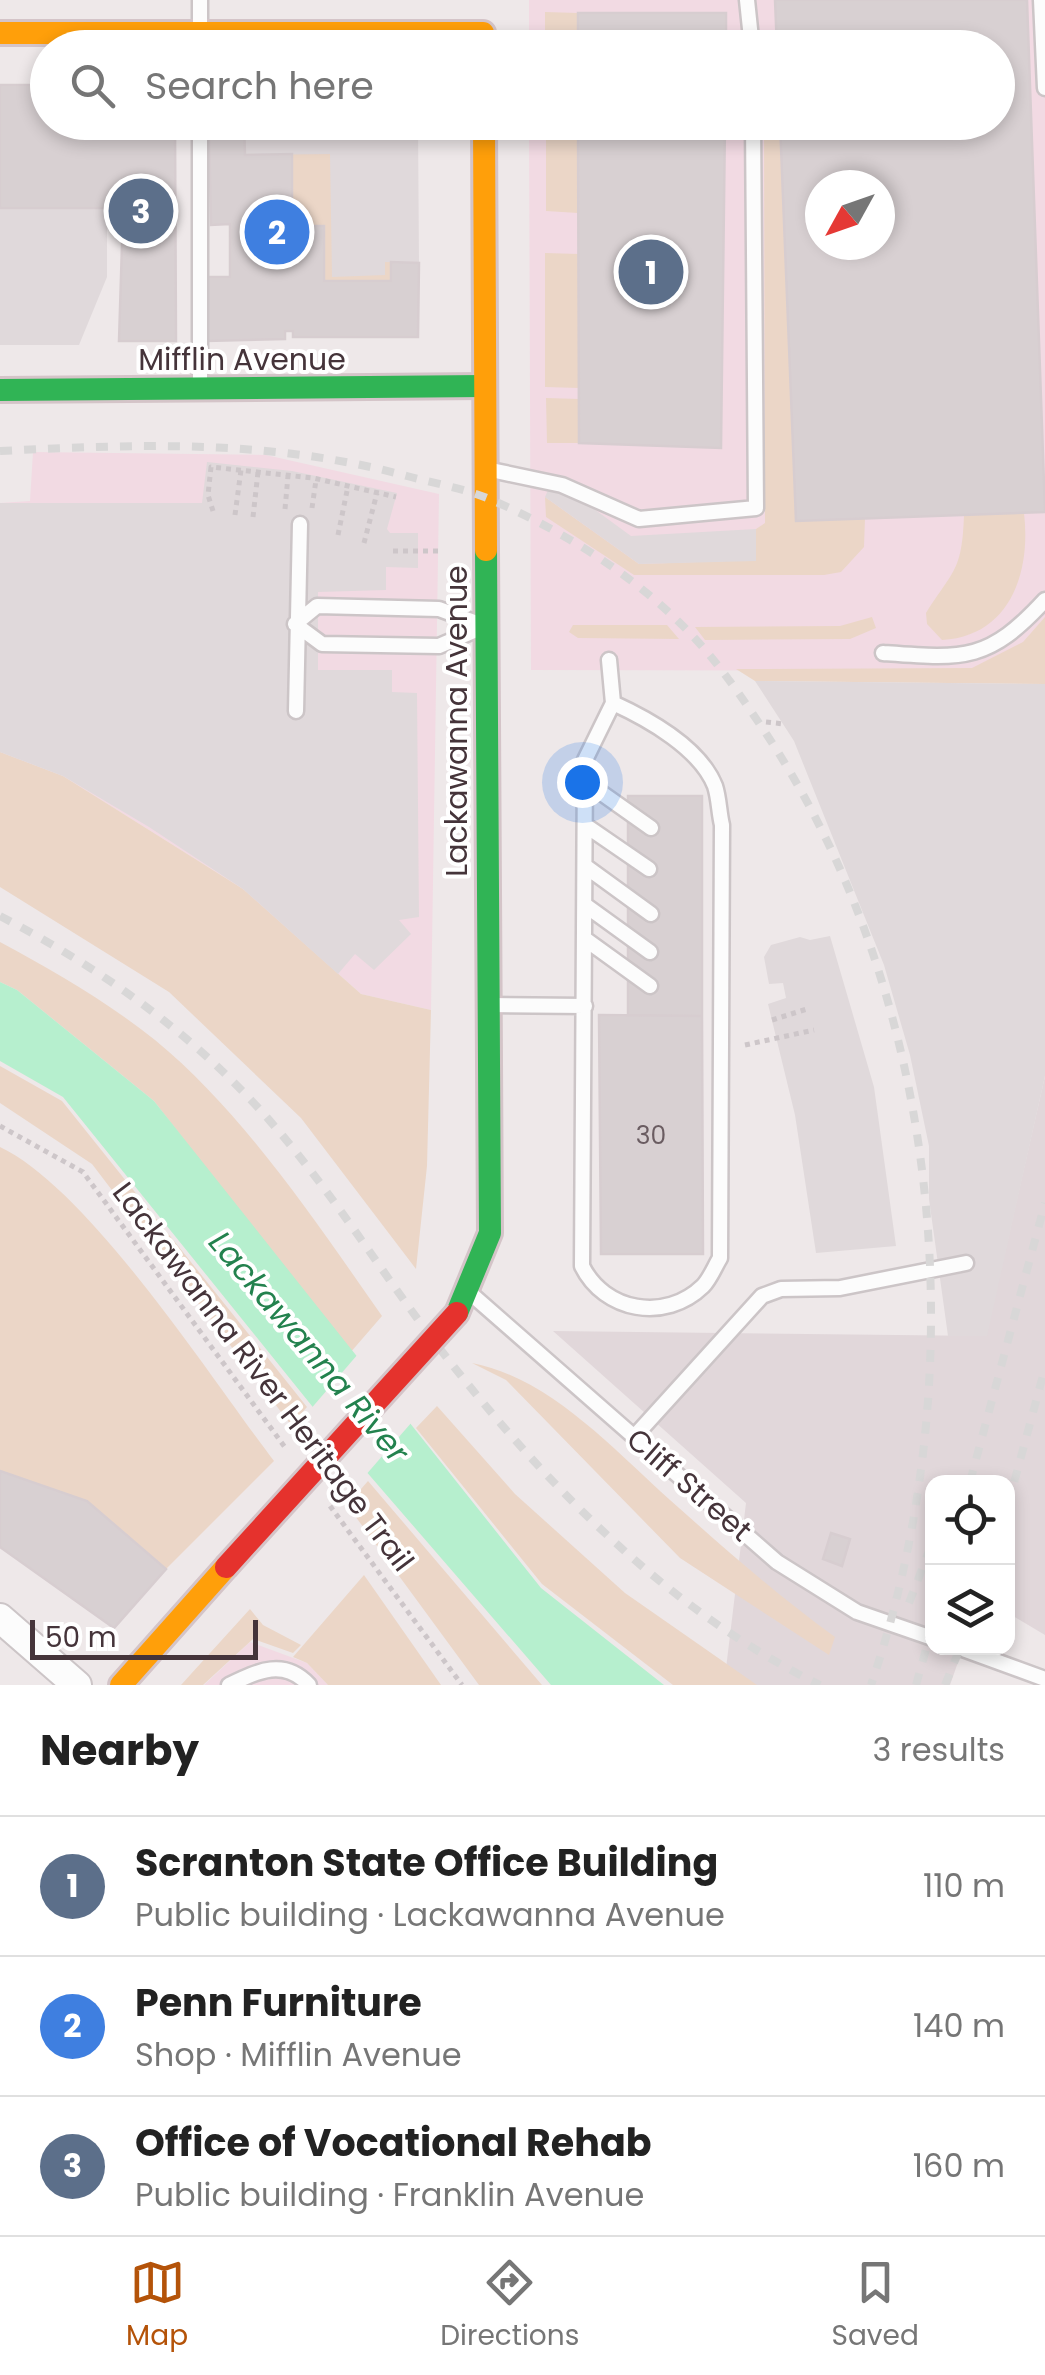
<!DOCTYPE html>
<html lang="en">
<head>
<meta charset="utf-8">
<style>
	:root { --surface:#fff; --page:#f6f6f6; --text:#222; --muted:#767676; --line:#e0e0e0; --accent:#b45309 }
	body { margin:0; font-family:Poppins,sans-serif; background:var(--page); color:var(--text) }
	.controls { position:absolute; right:30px; bottom:30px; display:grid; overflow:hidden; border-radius:20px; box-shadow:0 5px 15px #0003 }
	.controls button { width:90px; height:90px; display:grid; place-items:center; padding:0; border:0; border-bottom:2px solid var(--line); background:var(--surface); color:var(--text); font:50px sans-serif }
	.compass { position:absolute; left:805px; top:170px; width:90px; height:90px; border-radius:50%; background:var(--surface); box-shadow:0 5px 15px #0003; rotate:230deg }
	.scale { position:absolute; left:30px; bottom:25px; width:228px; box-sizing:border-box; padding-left:10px; border:5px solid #45343a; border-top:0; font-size:28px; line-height:35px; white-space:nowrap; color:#45343a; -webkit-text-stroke:8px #fff; paint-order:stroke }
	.you { position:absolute; left:582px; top:782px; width:35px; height:35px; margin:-25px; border:8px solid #fff; border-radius:50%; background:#1a73e8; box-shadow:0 0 0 15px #1a73e833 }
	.badge { display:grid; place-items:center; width:65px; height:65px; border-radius:50%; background:var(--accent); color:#fff; font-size:32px; font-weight:700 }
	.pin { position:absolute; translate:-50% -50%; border:5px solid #fff; box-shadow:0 2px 10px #0006 }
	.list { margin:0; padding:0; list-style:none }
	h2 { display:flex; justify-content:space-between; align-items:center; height:130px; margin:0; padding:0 40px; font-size:42px }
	h2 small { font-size:32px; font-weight:400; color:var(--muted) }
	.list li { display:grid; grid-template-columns:65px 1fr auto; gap:30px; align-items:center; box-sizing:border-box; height:140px; padding:0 40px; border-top:2px solid var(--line) }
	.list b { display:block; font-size:38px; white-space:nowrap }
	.list p { margin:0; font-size:32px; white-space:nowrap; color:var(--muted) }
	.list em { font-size:32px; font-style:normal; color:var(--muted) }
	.icon { flex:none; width:55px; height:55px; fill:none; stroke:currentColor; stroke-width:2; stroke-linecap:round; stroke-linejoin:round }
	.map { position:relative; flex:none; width:1045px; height:1685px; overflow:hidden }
	.search { position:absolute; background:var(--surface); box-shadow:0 5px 15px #0003; left:30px; right:30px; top:30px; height:110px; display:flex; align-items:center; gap:25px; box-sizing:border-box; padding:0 35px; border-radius:55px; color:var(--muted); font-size:38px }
	.sheet { height:550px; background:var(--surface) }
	nav { display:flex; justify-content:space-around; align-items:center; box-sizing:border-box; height:140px; border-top:2px solid var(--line); background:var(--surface); font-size:28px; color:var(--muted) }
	nav a { display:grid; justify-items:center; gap:5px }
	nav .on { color:var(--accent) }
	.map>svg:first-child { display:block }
</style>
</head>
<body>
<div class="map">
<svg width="1045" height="1685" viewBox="0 0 1045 1685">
	<rect width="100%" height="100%" fill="#eee8e9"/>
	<path fill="#f2dae3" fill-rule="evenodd" d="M529 0H1045V671L531 670 529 123 998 122V48L529 47ZM820 185H880V245H820Z
		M33 452 266 455 439 494 431 1010 361 994 243 889 63 776 0 752V503L30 501Z
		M250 1642 307 1663 328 1685H204Z"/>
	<path fill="#e1d7da" d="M1045 1076V1635L1008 1613V1482H932V1648H963L950 1685H724L746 1503 553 1331 986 1336Z"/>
	<path fill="#ebd6c7" d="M545 12 578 13V47H545Z
		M546 123H578V213L546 211Z
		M764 123H780L865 518 864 547 841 572 824 575H634L546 517 545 497 639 564 756 560V529L765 523Z
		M292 154H330L385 274 384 262H391V281H324L323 226H292Z
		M545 253 579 254V388L545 387Z
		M546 398 579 399V443H547Z
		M1024 513C1031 571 1011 636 942 640L927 624 926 613C954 569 962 571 964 515Z
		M872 617 876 628 850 639 705 640 695 627 840 626Z
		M1045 617V684L755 681 736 669 972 668 1023 642Z
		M573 625H667L679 639 578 638 569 632Z
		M0 752 63 776 243 889 361 994 431 1010 427 1166 416 1269 301 1118 169 992 0 887Z
		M0 942C54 971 106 1001 155 1040 244 1113 316 1222 382 1316L350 1353 154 1101 17 990 0 982Z
		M0 1066 62 1101 307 1407 291 1425 92 1164 0 1103Z
		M0 1147C89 1189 210 1377 274 1461L166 1569 87 1501 0 1471Z
		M472 1363C550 1378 613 1449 670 1500 724 1548 777 1595 835 1637L829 1655 680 1558 506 1380Z
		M437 1406 515 1494 625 1593 757 1685H673L542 1584 416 1428Z
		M368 1481 542 1685H479L347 1505Z
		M364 1575 441 1685H328L307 1663 293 1657Z
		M250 1609 263 1625 301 1645 293 1653 253 1639 203 1685H181Z"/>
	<path fill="#e0d9db" d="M244 123H418L419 263 385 262V275L332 277 330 154 245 155Z
		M0 208H107V277L79 345H0Z
		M207 462 292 471 397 493 387 529 390 533H418V568L386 567V590L318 592V670H392V692L417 693 419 917 399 920 411 934 374 970 355 954 338 974 243 889 149 827 63 776 0 752V503H202Z
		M553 479 631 536 756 529V561L639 564 545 497Z
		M755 681 1045 684V1076L987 1336H948L929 1199V1146L910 1055 884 965 794 741Z
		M830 936 874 1087 896 1246 816 1253 795 1115 768 1004 786 998 783 983 769 984 764 957 771 945 800 937 810 940Z"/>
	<path fill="#b6efce" d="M0 982 17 990 154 1101 541 1588 664 1685H551L345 1447 63 1097 0 1061Z"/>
	<path fill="#eee8e9" d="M358 1354 412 1422 364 1477 309 1411Z"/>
	<path fill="#d8d0d2" stroke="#d7cdd0" stroke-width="2.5" fill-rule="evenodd" d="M775 0H1027L1045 512 796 521 780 122H998V48H777ZM820 185H880V245H820Z
		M578 13H726V48H578Z
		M0 85H48V122H175L176 341H119L123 213H107V208H0Z
		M209 122H244L245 155 292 154V226H324V281H391V262L419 263 418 337H293V331H285V339L207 341V277H230V224L211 225Z
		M578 122H725L721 448 579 443Z
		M628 796H702V1016L628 1015Z
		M599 1015 702 1016 703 1254H601Z
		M0 1471 87 1501 166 1569 114 1628 0 1547Z
		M831 1533 850 1539 842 1566 823 1559Z"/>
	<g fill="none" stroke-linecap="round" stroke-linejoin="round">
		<defs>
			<path id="lane" d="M200 0V32
				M747 0 752 48
				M1041 0 1045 88
				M200 385V122
				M491 470 562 485 639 519 756 508 753 122
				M317 606 439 609 485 626 439 646 322 644 295 624Z
				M883 653C964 659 988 662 1045 600
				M609 660 613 703 585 760 582 1266C604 1311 665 1323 703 1286 710 1279 715 1266 720 1258L722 825C719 813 719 798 715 786 700 748 648 719 613 703
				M296 711 300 524
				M586 782 651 828
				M585 825 649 869
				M585 866 651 914
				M585 905 650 952
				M585 939 650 986
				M491 1005 585 1006
				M470 1293 777 1562 857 1612 932 1638
				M634 1437 762 1296 781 1289 840 1288 966 1263
				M960 1648 1045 1679
				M229 1685C258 1671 284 1658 309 1685"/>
			<path id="street" d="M0 1618 77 1685"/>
			<path id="fast" d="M0 390 484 386
				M457 1313 490 1233 486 550"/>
			<path id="slow" d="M0 33H483
				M484 122 486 550
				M121 1685 226 1567"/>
		</defs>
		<use href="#lane" stroke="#ccc5c7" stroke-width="19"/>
		<use href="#street" stroke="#ccc5c7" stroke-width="32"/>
		<use href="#fast" stroke="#d4c4c8" stroke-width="28"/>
		<use href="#slow" stroke="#d4c4c8" stroke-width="28"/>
		<path stroke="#cdc6c9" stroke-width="5" stroke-dasharray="5 5" stroke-linecap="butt" d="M312 508 316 480
			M285 509 288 476
			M213 511 208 495 211 467 313 478 396 497
			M235 515 241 470
			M253 517 258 472
			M338 535 348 486
			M364 543 377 493
			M393 551H441
			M766 722 784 724
			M772 1020 807 1009
			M745 1045 814 1030
			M0 1126 83 1172 287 1450
			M330 1506 462 1685"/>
		<use href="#lane" stroke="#fcfcfc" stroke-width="14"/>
		<use href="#street" stroke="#fcfcfc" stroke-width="28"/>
		<use href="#fast" stroke="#30b455" stroke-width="22"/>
		<use href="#slow" stroke="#ff9f0a" stroke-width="22"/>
		<path stroke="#d8d7d7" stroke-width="8" stroke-dasharray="12 12" stroke-linecap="butt" d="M0 451C139 444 271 439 407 476 433 483 462 488 487 498 560 529 633 574 688 631 719 663 743 699 767 735 946 1006 975 1381 871 1685
			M0 916C102 969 194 1034 270 1121 335 1195 386 1280 447 1358 549 1488 669 1611 820 1685
			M970 1482 1045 1203
			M1008 1505 1045 1368
			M909 1603 932 1543
			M916 1685 932 1628
			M945 1685 960 1648"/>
		<defs>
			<path id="jam-bridge" d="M226 1567 457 1313"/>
		</defs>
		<use href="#jam-bridge" stroke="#d4c4c8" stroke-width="28" stroke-linecap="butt"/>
		<use href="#jam-bridge" stroke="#e5322d" stroke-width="22"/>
	</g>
	<g text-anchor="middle" stroke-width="8" stroke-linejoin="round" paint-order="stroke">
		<g font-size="25" fill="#6a5c61">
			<text x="651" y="1144">30</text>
		</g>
		<g font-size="30" fill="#45343a" stroke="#fff">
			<text x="242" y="370">Mifflin Avenue</text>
			<text transform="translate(457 721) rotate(-90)" y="10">Lackawanna Avenue</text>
			<text transform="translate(263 1377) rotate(53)" y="10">Lackawanna River Heritage Trail</text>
			<text transform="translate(689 1485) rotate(41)" y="10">Cliff Street</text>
		</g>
		<g font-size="32" font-style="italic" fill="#23824e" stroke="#fff">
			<text transform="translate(309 1347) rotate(50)" y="11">Lackawanna River</text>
		</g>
	</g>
</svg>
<div class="controls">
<button><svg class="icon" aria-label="locate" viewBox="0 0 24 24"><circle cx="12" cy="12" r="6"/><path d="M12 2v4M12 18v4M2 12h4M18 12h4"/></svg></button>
<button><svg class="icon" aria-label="layers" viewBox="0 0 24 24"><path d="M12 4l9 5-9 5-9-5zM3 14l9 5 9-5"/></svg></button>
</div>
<svg class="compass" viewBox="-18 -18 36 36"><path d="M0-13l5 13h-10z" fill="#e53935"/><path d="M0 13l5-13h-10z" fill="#767676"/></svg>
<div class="scale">50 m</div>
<div class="you"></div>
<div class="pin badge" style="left:651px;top:272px;background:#5c6f8a">1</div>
<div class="pin badge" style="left:277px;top:232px;background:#3f7fe0">2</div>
<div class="pin badge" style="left:141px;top:211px;background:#5c6f8a">3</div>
<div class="search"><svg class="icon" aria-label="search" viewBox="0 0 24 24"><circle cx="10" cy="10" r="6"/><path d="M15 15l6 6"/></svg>Search here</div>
</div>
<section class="sheet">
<h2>Nearby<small>3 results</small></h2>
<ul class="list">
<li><span class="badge" style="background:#5c6f8a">1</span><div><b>Scranton State Office Building</b><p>Public building · Lackawanna Avenue</p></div><em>110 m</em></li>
<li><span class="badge" style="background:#3f7fe0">2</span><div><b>Penn Furniture</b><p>Shop · Mifflin Avenue</p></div><em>140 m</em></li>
<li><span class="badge" style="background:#5c6f8a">3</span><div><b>Office of Vocational Rehab</b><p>Public building · Franklin Avenue</p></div><em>160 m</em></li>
</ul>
</section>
<nav>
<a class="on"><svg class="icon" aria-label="map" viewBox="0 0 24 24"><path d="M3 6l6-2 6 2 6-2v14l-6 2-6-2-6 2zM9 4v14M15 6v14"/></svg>Map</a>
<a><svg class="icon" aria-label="directions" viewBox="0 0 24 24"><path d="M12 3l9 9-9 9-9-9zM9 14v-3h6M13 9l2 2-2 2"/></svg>Directions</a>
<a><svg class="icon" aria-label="saved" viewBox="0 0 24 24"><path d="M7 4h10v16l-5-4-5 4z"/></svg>Saved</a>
</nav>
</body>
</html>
